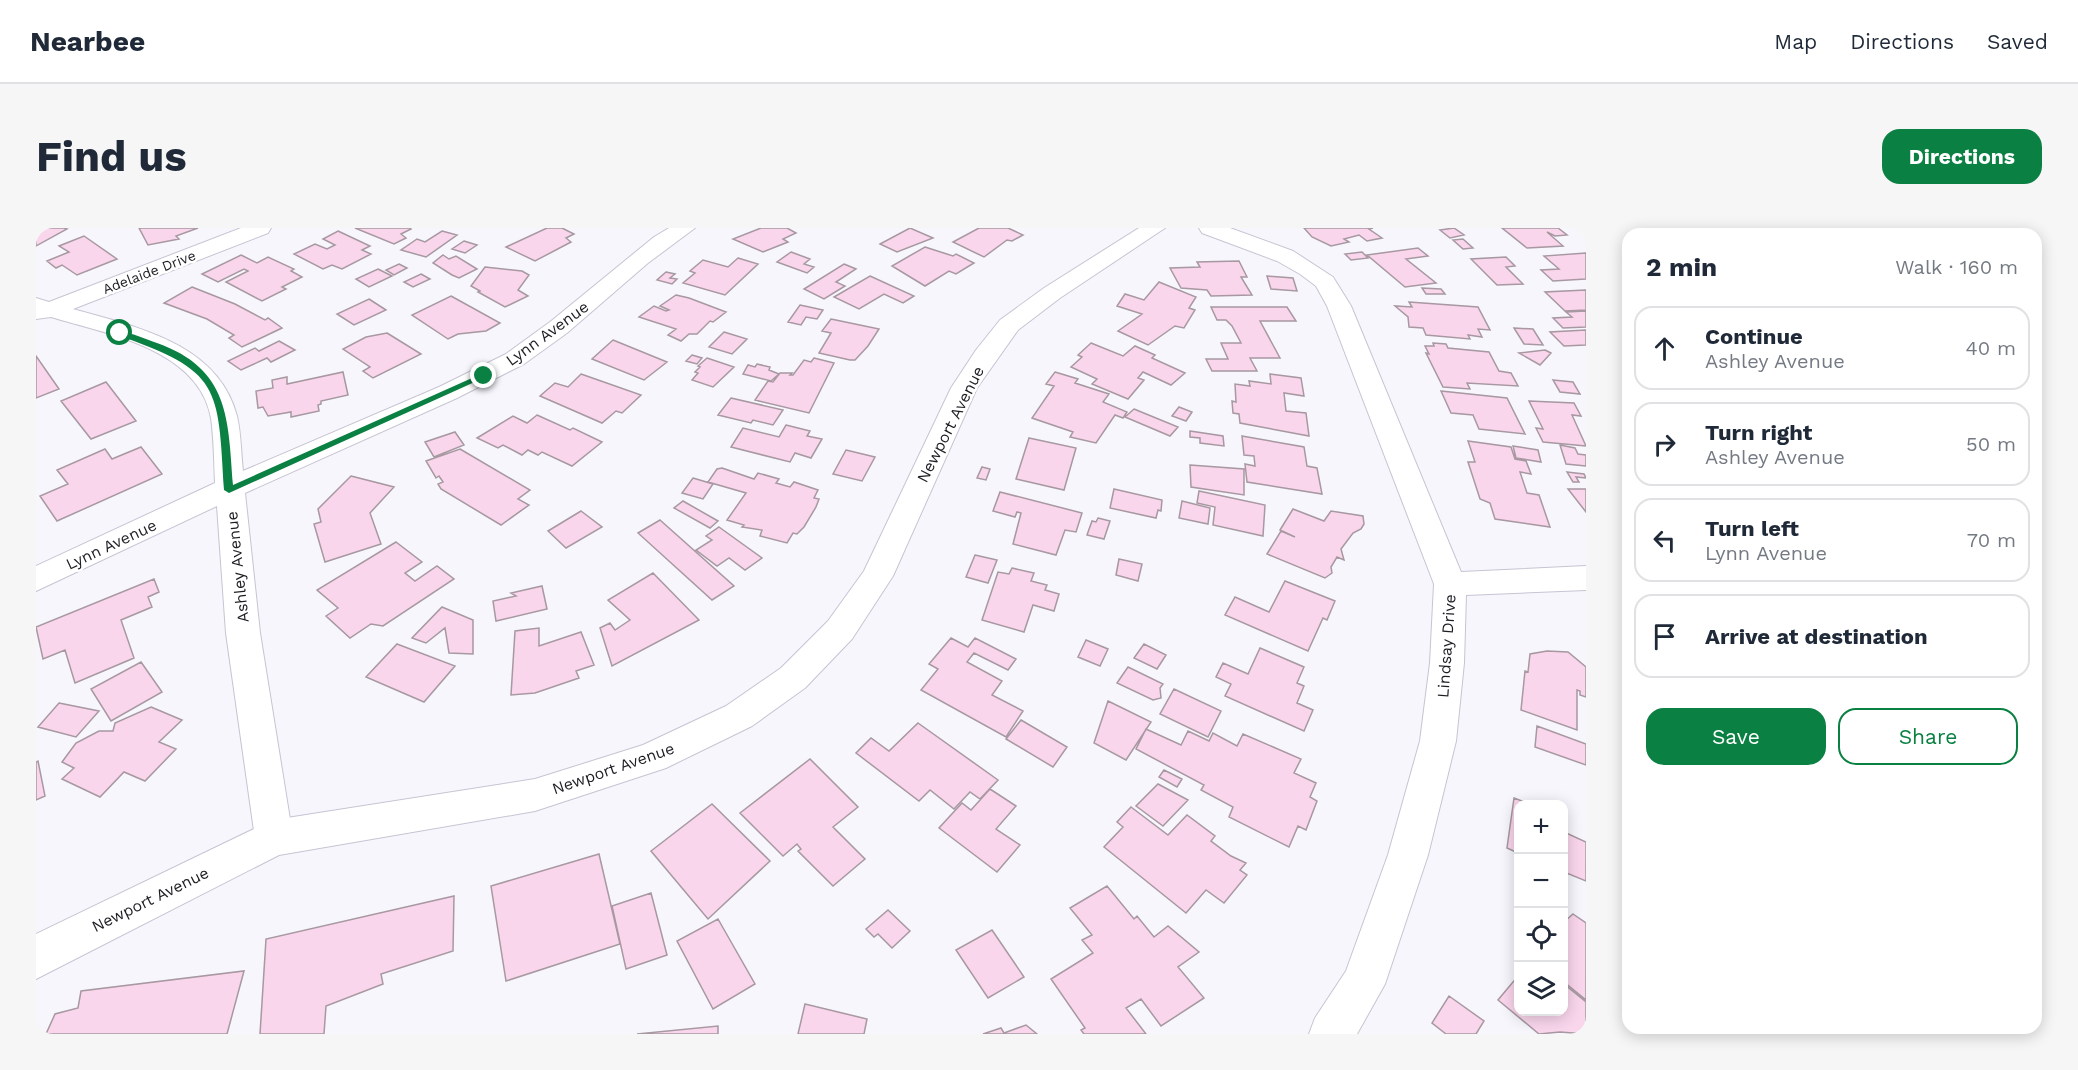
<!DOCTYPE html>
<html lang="en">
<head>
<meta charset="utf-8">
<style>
	:root { --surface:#fff; --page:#f6f6f7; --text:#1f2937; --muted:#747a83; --line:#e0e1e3; --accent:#0b8043 }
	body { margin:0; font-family:"Work Sans",sans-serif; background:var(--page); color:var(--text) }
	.controls { position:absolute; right:18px; bottom:18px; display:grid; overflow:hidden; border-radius:12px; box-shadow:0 3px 15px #0003 }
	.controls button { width:54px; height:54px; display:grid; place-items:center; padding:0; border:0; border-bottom:2px solid var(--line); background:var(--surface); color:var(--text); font:30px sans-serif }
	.stop { position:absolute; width:18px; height:18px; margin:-14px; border:4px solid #0b8043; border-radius:50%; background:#fff }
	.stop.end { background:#0b8043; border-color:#fff; box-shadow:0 2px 6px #0008 }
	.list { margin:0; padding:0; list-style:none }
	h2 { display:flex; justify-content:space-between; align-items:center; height:78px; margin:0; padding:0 24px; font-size:26px }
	h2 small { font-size:20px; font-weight:400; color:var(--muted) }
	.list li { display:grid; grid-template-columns:39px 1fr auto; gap:18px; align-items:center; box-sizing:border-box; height:84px; margin:0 12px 12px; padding:0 12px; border:2px solid var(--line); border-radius:18px }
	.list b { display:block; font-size:22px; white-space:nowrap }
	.list p { margin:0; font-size:20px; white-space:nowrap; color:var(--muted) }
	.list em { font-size:20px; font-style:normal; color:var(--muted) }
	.actions { display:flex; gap:12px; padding:18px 24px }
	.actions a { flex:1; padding:14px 0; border:2px solid var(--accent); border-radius:18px; text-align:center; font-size:21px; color:var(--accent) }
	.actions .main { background:var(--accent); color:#fff }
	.icon { flex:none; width:33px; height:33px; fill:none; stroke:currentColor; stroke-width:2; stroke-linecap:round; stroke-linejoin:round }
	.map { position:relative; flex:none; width:1550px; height:806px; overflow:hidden; border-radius:18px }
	header { display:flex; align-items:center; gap:36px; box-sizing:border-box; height:84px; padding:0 30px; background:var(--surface); border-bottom:2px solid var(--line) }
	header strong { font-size:28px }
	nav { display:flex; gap:33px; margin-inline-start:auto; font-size:21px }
	.intro { display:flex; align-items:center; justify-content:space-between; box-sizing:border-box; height:144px; padding:0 36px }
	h1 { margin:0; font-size:42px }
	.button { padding:15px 27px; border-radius:18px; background:var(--accent); color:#fff; font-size:21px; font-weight:700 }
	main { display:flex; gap:36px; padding:0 36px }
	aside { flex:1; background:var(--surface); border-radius:18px; box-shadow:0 3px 15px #0003 }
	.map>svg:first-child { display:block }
</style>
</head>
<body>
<header>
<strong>Nearbee</strong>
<nav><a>Map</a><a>Directions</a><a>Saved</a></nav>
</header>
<div class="intro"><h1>Find us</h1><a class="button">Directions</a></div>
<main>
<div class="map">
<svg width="1550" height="806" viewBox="0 0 1550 806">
	<rect width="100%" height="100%" fill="#f7f6fd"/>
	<path fill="#fad6ec" stroke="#a798a1" stroke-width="1.5" d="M0 0H28L31 1 0 18Z
		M103 0H162L140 8 143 11 112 17Z
		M319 0H374L375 1 365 6 370 10 358 16Z
		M511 0H526L538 6 530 10 535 14 499 33 470 19Z
		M725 0H751L760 5 747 11 752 14 727 24 697 11Z
		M874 0 897 10 861 24 844 16Z
		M943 0H972L987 7 976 13 971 12 948 29 917 14Z
		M1268 0H1337L1333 1 1346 10 1331 13 1323 7 1308 11 1313 14 1295 18 1276 9Z
		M1418 0 1428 7 1414 10 1404 2Z
		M1466 0H1522L1531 7 1519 8 1511 4 1527 18 1491 20Z
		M302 3 334 18 326 22 335 26 306 41 296 37 287 41 258 26 279 16 291 21 299 17 287 11Z
		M406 3 421 7 390 29 365 22 381 11 389 14Z
		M48 8 81 31 41 47 26 37 20 40 11 33 33 24 23 18Z
		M1427 11 1437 20 1427 21 1417 12Z
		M428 13 441 17 429 25 416 21Z
		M889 19 917 28 920 26 938 35 920 46 913 43 889 58 856 38Z
		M1382 20 1392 28 1370 31 1400 55 1369 59 1331 27Z
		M755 24 774 31 768 36 778 39 771 45 741 34Z
		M1326 24 1332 30 1315 32 1309 26Z
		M1550 25V51L1517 53 1505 42 1523 41 1508 28Z
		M205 27 221 35 232 29 258 41 255 43 266 49 246 59 250 61 226 73 190 54 212 43 208 41 182 54 166 46Z
		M407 27 413 31 420 28 441 41 423 50 416 47 397 35Z
		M1470 29 1479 38 1470 39 1487 56 1461 57 1435 31Z
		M702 30 722 36 689 67 647 55 659 45 654 43 667 32 692 39Z
		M1203 33 1211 49H1205L1216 67 1175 68 1171 62 1145 60 1134 40 1164 39 1161 34Z
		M363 36 371 40 358 47 350 42Z
		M808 36 820 41 800 54 809 58 788 71 768 61Z
		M449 39 486 43 493 47 482 62 492 68 469 79 442 64 444 63 435 58Z
		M342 41 356 48 333 59 320 51Z
		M630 44 639 46 634 50 641 51 636 56 621 52Z
		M385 46 394 51 377 59 368 54Z
		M834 48 878 68 867 75 848 66 823 81 798 69Z
		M1231 48 1257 50 1261 63 1235 61Z
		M1123 54 1160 69 1153 80 1159 82 1148 100 1139 98 1112 117 1082 103 1106 86 1081 78 1089 66 1108 72Z
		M156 59 199 76 229 92 232 90 246 100 206 119 193 110 198 107 171 91 128 75Z
		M1386 60 1405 61 1409 66H1390Z
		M1550 62V82L1529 83 1509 64Z
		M640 67 653 70 690 84 677 94 674 93 661 106H653L645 113 632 107 640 101 603 89 618 78 630 83 633 82 624 78Z
		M415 68 464 95 450 103 422 106 412 111 376 87Z
		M333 71 350 82 318 97 301 86Z
		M1373 74 1442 79 1454 102 1442 101 1446 109 1432 107 1434 111 1390 107 1387 100 1373 99 1372 89 1359 78 1376 79Z
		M764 77 787 82 781 91 770 89 765 97 752 94Z
		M1175 79H1251L1260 93H1224L1244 130H1214L1221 143H1176L1170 131H1192L1185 115H1205L1196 98 1190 92H1181Z
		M1550 83V99L1527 100 1517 90 1536 89 1530 84Z
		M795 91 843 101 832 118 819 132H814L783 125 795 105 786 103Z
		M1478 100 1497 101 1507 117 1488 116Z
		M1550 102V117L1528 118 1514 104Z
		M688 104 711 111 696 126 673 119Z
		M351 105 385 126 337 150 327 143 334 139 307 121 330 109Z
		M577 112 631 134 608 152 556 131Z
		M243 113 259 122 235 134 231 130 205 142 192 133 219 120 223 123Z
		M1055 115 1087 128 1099 118 1119 127 1116 130 1149 145 1135 157 1107 144 1102 150 1108 152 1092 171 1056 156 1061 151 1035 139 1046 129 1042 127Z
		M1397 115 1410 116 1412 120 1453 124 1463 143 1475 145 1482 158 1431 155 1434 161 1407 159 1390 125 1393 126 1389 118H1398Z
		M1509 122 1515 125 1504 137 1483 125Z
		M656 127 666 130 661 136 650 133Z
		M0 128 23 161 0 170Z
		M671 130 698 139 677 159 656 152 662 145 659 144 664 139 662 138Z
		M778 130 798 135 773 185 719 172 732 153 737 154 744 145H756L754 147H757L768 132 775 134Z
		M721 136 734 139 733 142 743 146 735 153 707 146 712 137 719 139Z
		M307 144 312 167 285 173V176L282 177 283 183 255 189V184L232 188 227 179 222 180 220 163 237 160 236 152 251 149V156Z
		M1019 144 1042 151 1039 155 1073 166 1067 174 1091 184 1087 190 1079 187 1060 215 1034 209 1037 204 996 190 1018 158 1010 156Z
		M545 146 605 167 586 185 580 183 566 195 504 168 519 155 532 159Z
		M1234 146 1265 150 1268 168 1248 165 1250 183 1270 185 1273 208 1204 195 1203 186 1197 185 1196 173 1200 174 1199 156 1214 158 1213 153 1235 156Z
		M1517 152 1537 154 1544 166 1524 164Z
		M70 154 100 193 55 211 25 173Z
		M1405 163 1471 170 1489 206 1443 201 1437 187 1415 185Z
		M695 170 747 182 737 197 717 192 715 195 682 187Z
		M1493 173 1538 175 1545 188 1536 187 1550 218 1507 214 1500 200 1507 201Z
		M1143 179 1156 184 1150 193 1136 188Z
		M1098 181 1142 199 1134 208 1089 189Z
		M501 187 534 202 537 200 566 214 536 238 506 224 502 227 492 222 486 227 467 217 462 220 441 210 477 188 491 195Z
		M750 197 774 203 771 208 786 211 775 230 759 225 754 234 695 219 707 200 743 209Z
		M1154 203 1187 208 1188 218 1164 215V210L1154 209Z
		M419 204 428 217 398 229 389 214Z
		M1206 208 1268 219 1271 238 1281 240 1286 266 1211 254 1209 236 1219 238 1218 228 1208 227Z
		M993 210 1040 220 1028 262 980 251Z
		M1432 213 1475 219 1479 231 1490 233 1495 246 1484 244 1491 265 1503 267 1514 299 1459 291 1454 275 1444 271 1432 234H1439Z
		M1524 217 1539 220 1542 226 1550 227V238L1530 236Z
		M1477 218 1502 222 1505 234 1480 230Z
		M105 219 126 246 21 293 4 268 32 256 21 242 69 221 76 231Z
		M424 221 494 262 482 271 493 277 465 297 405 261 402 256 407 254 403 248 400 250 390 233Z
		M810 222 839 229 826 253 797 246Z
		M1154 237 1208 241V267L1155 259Z
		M946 239 954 241 950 252 941 250Z
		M686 240 718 251 722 245 743 251 740 255 754 259 758 254 782 262 778 270 783 271 780 279 768 299 761 306 757 305 751 315 724 308 726 302 706 299 708 297 691 292 710 265 672 254 681 241Z
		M1531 244 1548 246 1550 250 1540 249 1543 254H1537Z
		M315 248 358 259 334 285 345 316 289 334 278 296 285 294 282 281Z
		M657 250 677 256 667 271 646 265Z
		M1078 261 1126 272 1125 283 1122 282 1120 290 1074 280Z
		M1532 261H1550V284Z
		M1163 263 1229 277 1227 308 1177 297 1179 279 1161 275Z
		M964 264 1046 285 1040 304 1029 302 1020 327 977 316 985 285 981 284 979 289 957 283Z
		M647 273 682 293 674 300 638 280Z
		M1146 273 1174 280 1172 296 1143 290Z
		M1257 281 1288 293 1295 283 1327 288 1328 296 1325 301 1317 305 1305 321 1308 332 1301 329 1295 339 1296 345 1289 350 1231 326 1245 303 1259 309 1244 302Z
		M545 283 566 299 530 320 512 303Z
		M1062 290 1074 293 1068 311 1051 307 1056 293 1060 294Z
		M624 292 698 358 676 372 602 305Z
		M683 299 726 330 709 342 693 330 681 338 660 322 676 312 670 308Z
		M360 314 386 334 369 345 379 353 401 338 418 351 347 398 335 396 314 410 290 388 302 380 281 362Z
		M939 327 961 332 952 355 930 349Z
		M1083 331 1106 336 1102 353 1080 347Z
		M976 340 998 345 995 353 1011 357 1009 362 1023 366 1018 383 997 377 988 404 946 392 962 344 973 346Z
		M617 345 663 392 576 438 564 400 574 395 579 402 594 392 572 372Z
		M118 351 123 364 112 369 116 379 85 392 98 430 39 455 29 422 7 431 0 399Z
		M1249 353 1299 373 1291 392 1287 390 1272 423 1189 387 1199 369 1233 384Z
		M506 358 511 381 460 393 457 373 480 368 475 365Z
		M406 379 437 392V426L413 425 409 400 390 415 376 410Z
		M503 400V418L545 404 558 437 540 443 543 450 499 465 475 467 479 403Z
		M915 410 932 419 939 410 980 431 972 442 938 425 931 434 966 453 956 467 987 483 970 509 885 462 902 441 893 436Z
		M1050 412 1072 421 1064 438 1042 429Z
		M361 416 419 438 388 474 330 449Z
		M1108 416 1130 427 1121 441 1098 430Z
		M1224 420 1268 439 1261 455 1268 458 1261 475 1277 482 1268 503 1189 468 1195 456 1180 449 1187 435 1212 446Z
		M1511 423 1532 424 1550 439V469L1544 467V463L1541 462V502L1485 482 1489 443 1492 444 1494 426Z
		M105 434 126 464 75 493 55 461Z
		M1092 439 1127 456 1124 460 1125 470 1117 472 1081 455Z
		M1138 461 1185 483 1172 509 1124 486Z
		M1072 473 1115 494 1090 532 1058 515Z
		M23 475 63 483 40 509 2 499Z
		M115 479 146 492 123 514 140 521 109 553 88 544 64 569 26 551 38 540 26 534 40 515 63 503H77L79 495Z
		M985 492 1031 519 1017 539 970 511Z
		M882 495 962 552 944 571 934 564 918 581 894 562 883 573 820 525 835 510 853 523Z
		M1501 498 1550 516V537L1499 519Z
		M1110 501 1145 517 1152 503 1173 513 1177 505 1201 518 1207 506 1265 531 1258 545 1280 555 1274 569 1281 573 1270 602 1262 598 1253 619 1193 589 1197 579 1165 562 1168 557 1100 521Z
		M774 531 822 579 797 599 829 631 797 658 762 623 765 621 761 616 747 628 704 585Z
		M2 533 9 568 0 572V534Z
		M1128 542 1146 551 1141 559 1123 549Z
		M1122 556 1152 572 1127 598 1100 578Z
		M954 561 980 578 960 601 984 617 961 644 903 600 926 575 935 582Z
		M1478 570 1494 576H1482V625L1471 620Z
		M676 576 734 633 672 691 615 623Z
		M1095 579 1132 607 1151 587 1179 608 1175 613 1195 628 1210 635 1204 642 1211 647 1188 675 1170 662 1150 685 1068 619 1087 599 1081 594Z
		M1528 604 1550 614V653L1528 644Z
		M563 626 584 716 470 753 455 658Z
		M1071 658 1098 691 1101 688 1118 709 1132 698 1163 724 1142 739 1168 770 1125 798 1105 771 1090 780 1110 806H1048L1045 802 1049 800 1015 751 1057 725 1046 712 1056 707 1034 680Z
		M615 665 631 727 590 741 576 678Z
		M418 668 417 723 345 746 347 756 290 778 288 806H224L230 711Z
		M852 682 874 703 856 720 842 706 838 709 830 701Z
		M1537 686 1550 695V772L1528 754V694Z
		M682 691 719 756 677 781 641 713Z
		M956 702 988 749 952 770 920 722Z
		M208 743 191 806H10L19 786 42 780 45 763Z
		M1482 748V784H1528V756L1550 774V806L1524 804 1503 806 1462 772Z
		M1413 768 1448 793 1440 806H1410L1396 795Z
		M769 776 831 791 828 806H762Z
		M990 797 1001 806H947L965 800 968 805Z
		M682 798V806H601Z"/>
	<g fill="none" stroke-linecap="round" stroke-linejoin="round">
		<defs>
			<path id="street" d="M205 0H235L232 5 37 81C100 99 182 115 201 188 205 205 205 225 207 243L403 159 470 126 514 94 618 9 633 0H659L612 35 531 105 488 136 421 170 209 265 224 405 257 610 252 622 238 628 224 622 219 610 190 405 181 278 0 363V338L179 255C178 234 178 211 175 190 163 121 71 106 15 89L0 91V70L13 74Z
				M1163 0H1194L1257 23 1297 49 1315 78 1425 344 1550 338V362L1430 367 1428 435 1420 513 1392 627 1349 756 1321 806H1273L1279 790 1310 743 1352 627 1384 513 1394 435 1398 356 1291 78 1280 58 1264 46 1241 33 1166 5Z"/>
			<path id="secondary" d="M1103 0H1129L1024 70 982 102 941 160 857 348 816 411 769 460 716 498 630 540 499 583 243 627 0 751V706L224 598 238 592 499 551 607 517 690 478 745 440 792 393 828 343 915 160 940 122 964 92 1008 60Z"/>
		</defs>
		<use href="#street" stroke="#c7c4d3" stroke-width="2"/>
		<use href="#secondary" stroke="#c7c4d3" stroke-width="2"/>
		<use href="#street" fill="#fff" fill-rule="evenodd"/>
		<use href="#secondary" fill="#fff" fill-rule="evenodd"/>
	</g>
	<path fill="#0b8043" d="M81 104C94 103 109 111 121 115 194 141 192 191 197 257L445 146 452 148 193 265 188 262C182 158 185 143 81 107Z"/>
	<g text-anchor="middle" stroke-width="5" stroke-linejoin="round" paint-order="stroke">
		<g font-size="14" fill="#1d1c22" stroke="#fff">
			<text transform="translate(113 44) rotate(-21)" y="5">Adelaide Drive</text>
		</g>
		<g font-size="16" fill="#1d1c22" stroke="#fff">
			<text transform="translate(511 105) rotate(-36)" y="6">Lynn Avenue</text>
			<text transform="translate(914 196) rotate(-63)" y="6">Newport Avenue</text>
			<text transform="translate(75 316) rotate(-25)" y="6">Lynn Avenue</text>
			<text transform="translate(201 339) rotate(-96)" y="6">Ashley Avenue</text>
			<text transform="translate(1410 418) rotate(-86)" y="6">Lindsay Drive</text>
			<text transform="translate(577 540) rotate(-19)" y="6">Newport Avenue</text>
			<text transform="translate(114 671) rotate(-26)" y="6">Newport Avenue</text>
		</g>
	</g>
</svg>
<div class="controls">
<button>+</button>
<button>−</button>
<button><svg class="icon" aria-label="locate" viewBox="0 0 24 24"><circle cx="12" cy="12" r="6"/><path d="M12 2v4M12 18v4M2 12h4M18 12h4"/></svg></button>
<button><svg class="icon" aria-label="layers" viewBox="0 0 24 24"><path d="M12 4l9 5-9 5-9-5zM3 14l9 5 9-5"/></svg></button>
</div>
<div class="stop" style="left:84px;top:105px"></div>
<div class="stop end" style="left:448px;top:148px"></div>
</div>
<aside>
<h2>2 min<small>Walk · 160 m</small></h2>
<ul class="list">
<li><svg class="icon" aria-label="ahead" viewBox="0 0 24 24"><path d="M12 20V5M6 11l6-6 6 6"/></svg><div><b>Continue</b><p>Ashley Avenue</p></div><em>40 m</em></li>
<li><svg class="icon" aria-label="right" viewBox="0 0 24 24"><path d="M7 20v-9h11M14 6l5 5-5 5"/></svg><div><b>Turn right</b><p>Ashley Avenue</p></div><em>50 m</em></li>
<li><svg class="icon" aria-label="left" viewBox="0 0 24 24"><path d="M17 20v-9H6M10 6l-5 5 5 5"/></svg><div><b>Turn left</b><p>Lynn Avenue</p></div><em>70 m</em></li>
<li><svg class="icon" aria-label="arrive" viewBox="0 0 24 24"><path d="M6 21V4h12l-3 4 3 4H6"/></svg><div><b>Arrive at destination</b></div></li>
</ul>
<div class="actions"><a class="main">Save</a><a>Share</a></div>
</aside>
</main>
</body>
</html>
